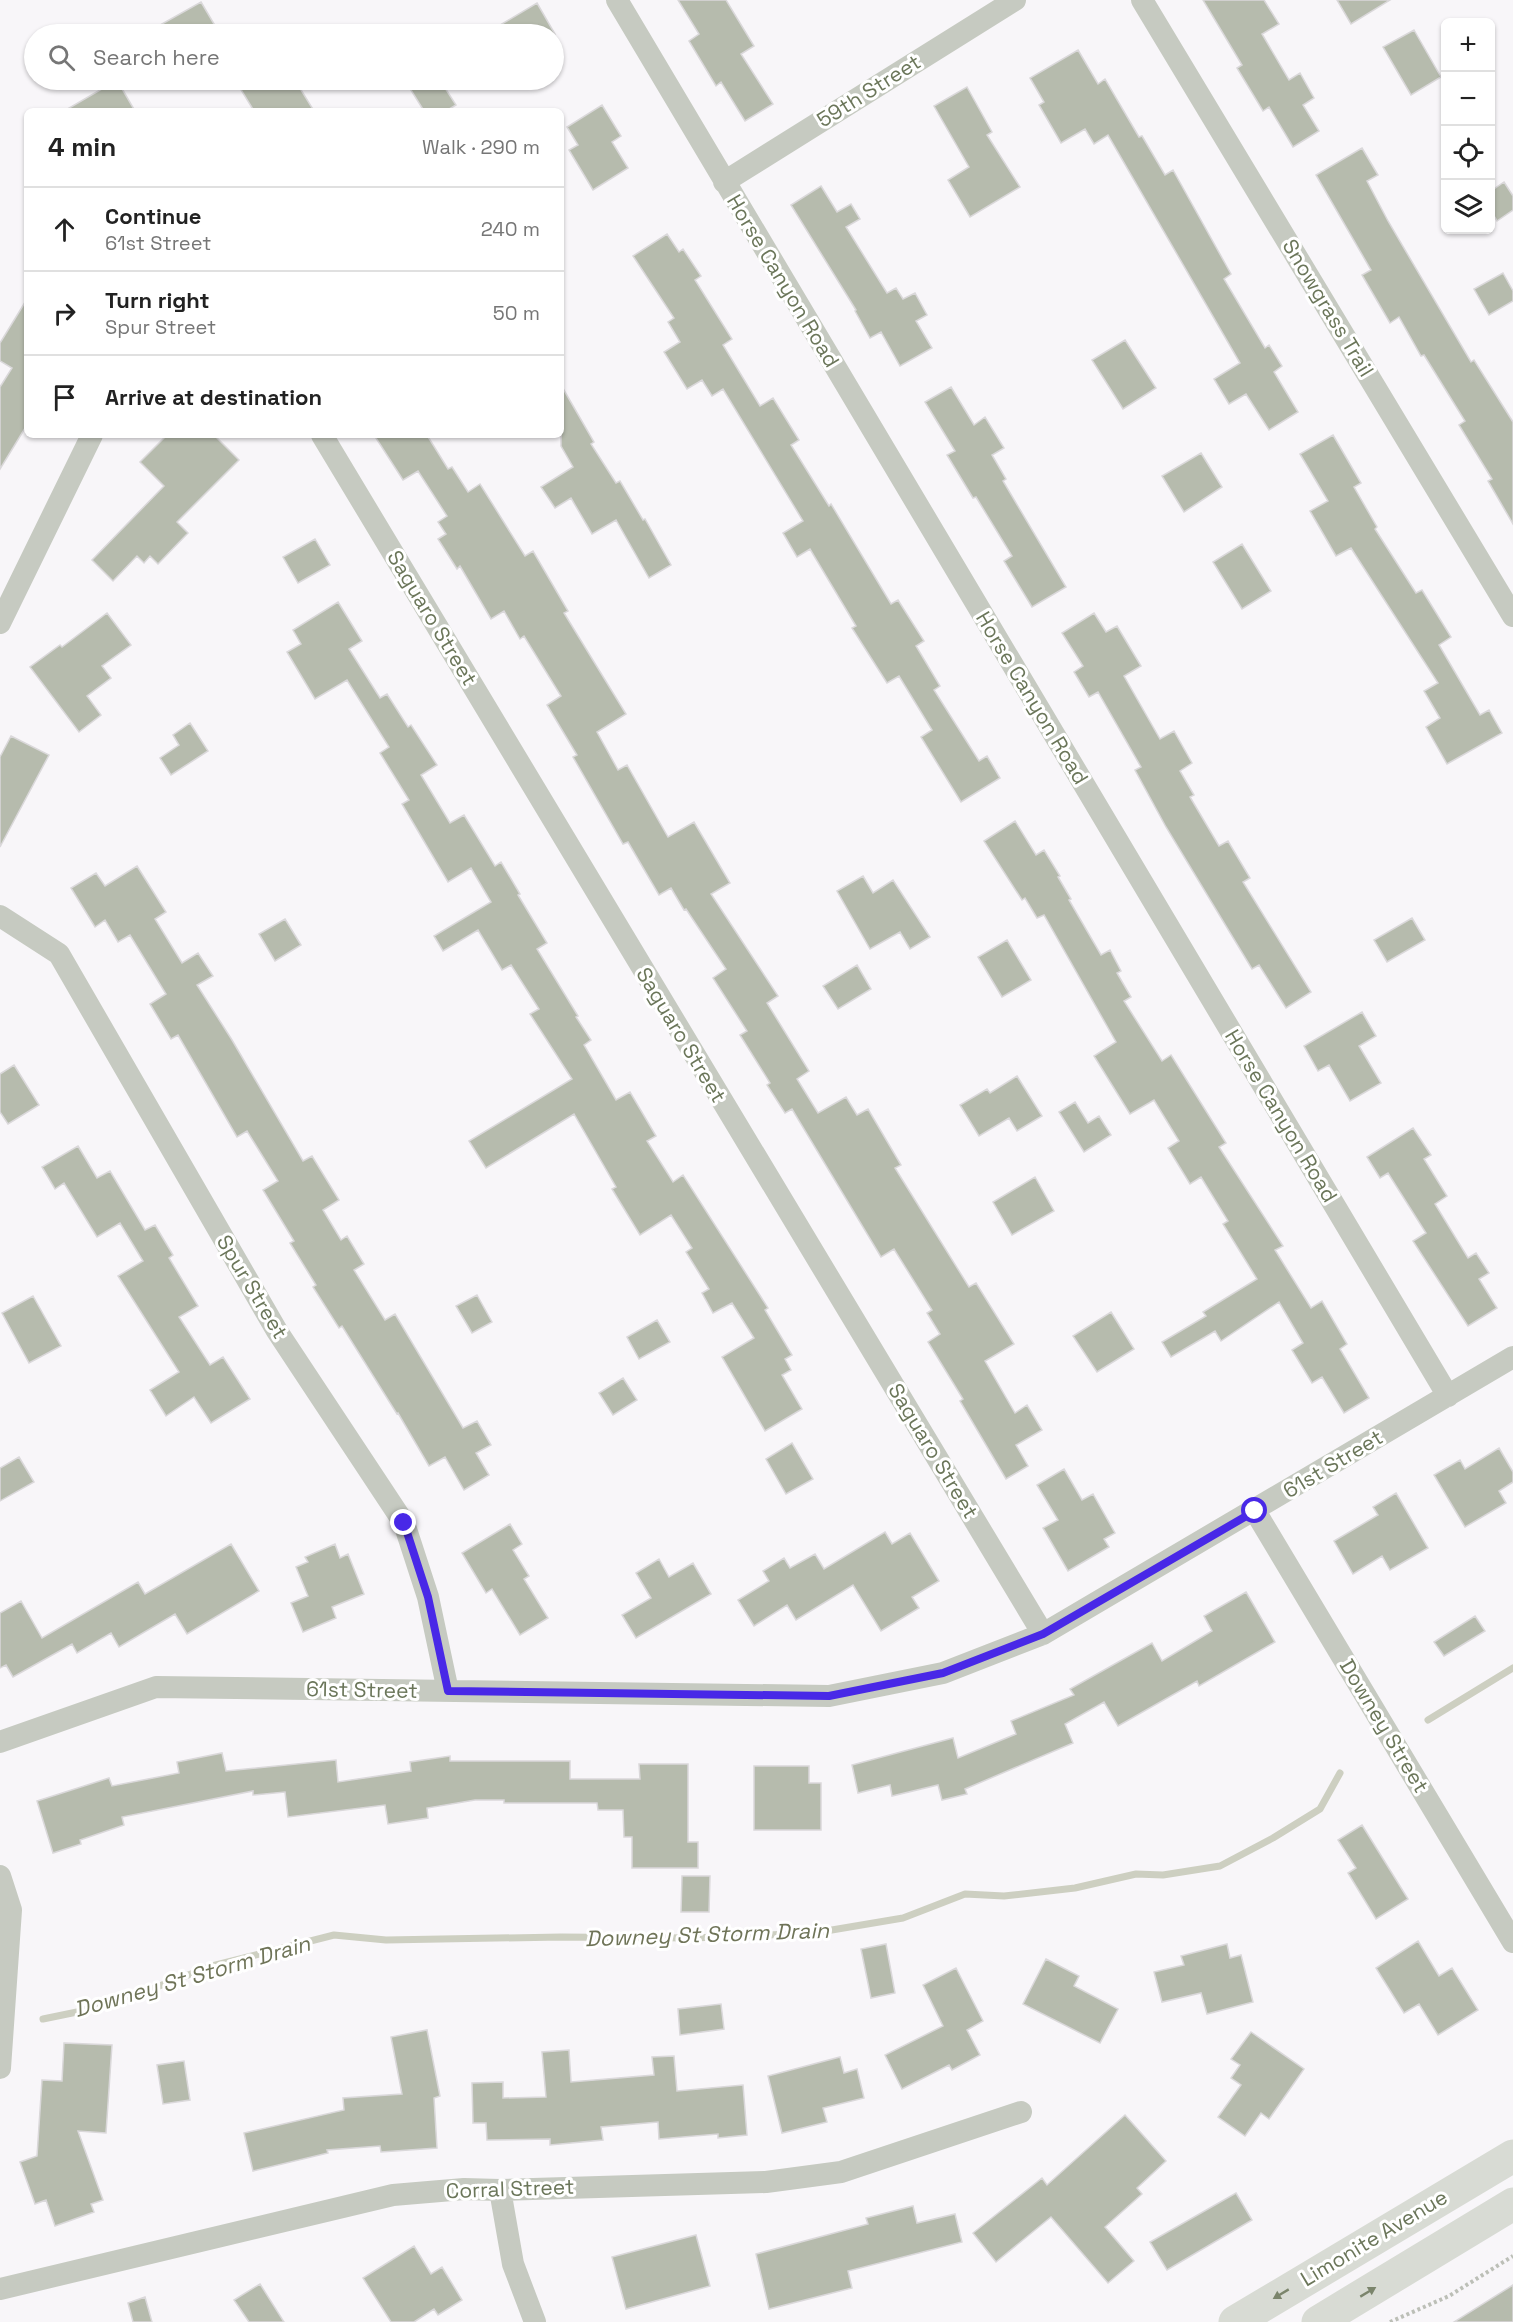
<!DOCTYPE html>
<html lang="en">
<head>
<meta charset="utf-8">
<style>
	:root { --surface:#fff; --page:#f2f2f2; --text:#222; --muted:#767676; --line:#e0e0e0 }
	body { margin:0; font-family:"Space Grotesk",sans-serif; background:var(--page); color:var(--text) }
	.controls { position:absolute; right:18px; top:18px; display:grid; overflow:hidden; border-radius:9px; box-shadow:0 2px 4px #0004 }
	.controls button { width:54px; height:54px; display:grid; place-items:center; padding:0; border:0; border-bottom:2px solid var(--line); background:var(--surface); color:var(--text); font:30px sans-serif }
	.stop { position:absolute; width:18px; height:18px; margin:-14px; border:4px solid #4828e7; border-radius:50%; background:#fff }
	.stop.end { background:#4828e7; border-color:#fff; box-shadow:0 2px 6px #0008 }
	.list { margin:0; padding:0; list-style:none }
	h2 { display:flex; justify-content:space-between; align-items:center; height:78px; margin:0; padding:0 24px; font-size:26px }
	h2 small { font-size:20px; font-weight:400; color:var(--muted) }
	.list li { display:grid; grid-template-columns:39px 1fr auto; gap:18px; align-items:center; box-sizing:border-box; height:84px; padding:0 24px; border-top:2px solid var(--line) }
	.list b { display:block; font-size:22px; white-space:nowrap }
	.list p { margin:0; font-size:20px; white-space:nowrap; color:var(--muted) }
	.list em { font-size:20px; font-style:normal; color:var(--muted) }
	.icon { flex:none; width:33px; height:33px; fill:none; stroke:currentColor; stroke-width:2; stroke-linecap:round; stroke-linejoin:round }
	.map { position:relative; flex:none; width:1513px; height:2322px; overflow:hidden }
	.search { position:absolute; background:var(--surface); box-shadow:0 2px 4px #0004; left:24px; top:24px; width:540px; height:66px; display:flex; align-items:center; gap:15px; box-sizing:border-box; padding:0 21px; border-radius:33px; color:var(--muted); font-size:22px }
	.panel { position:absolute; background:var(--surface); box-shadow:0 2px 4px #0004; left:24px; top:108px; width:540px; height:330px; border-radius:9px }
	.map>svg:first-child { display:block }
</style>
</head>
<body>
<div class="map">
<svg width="1513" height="2322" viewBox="0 0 1513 2322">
	<rect width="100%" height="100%" fill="#f8f6f9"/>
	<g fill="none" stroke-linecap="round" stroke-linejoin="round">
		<path stroke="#cdcfc1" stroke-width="7" d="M1428 1720 1513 1668
			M43 2019 77 2012 154 1988 212 1966 334 1935 386 1940 561 1937 693 1938 814 1933 903 1918 965 1894 1004 1896 1075 1888 1136 1874 1163 1875 1220 1866 1273 1838 1320 1809 1340 1773"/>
	</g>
	<path fill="#b6bbad" stroke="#dad8da" stroke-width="1.5" d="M678 0H726L754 46 741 54 773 104 745 121 721 82 716 86 689 41 699 34Z
		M1203 0H1264L1279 24 1262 34 1289 80 1300 73 1314 98 1303 105 1319 131 1293 147 1269 107 1263 111 1237 68 1242 65Z
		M1337 0H1390L1351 24Z
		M201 2 220 34H144Z
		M537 3 555 34H485Z
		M1414 30 1441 77 1411 95 1383 47Z
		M1078 50 1098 84 1105 79 1139 137 1142 136 1165 175 1173 170 1231 274 1224 279 1265 348 1269 345 1282 366 1274 372 1298 412 1269 430 1246 394 1229 404 1214 379 1240 363 1108 135 1094 144 1085 129 1061 143 1039 105 1044 102 1030 78Z
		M117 80 135 111H64Z
		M235 80H295L314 111H254Z
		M420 80H440L456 105 446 111H424L409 87Z
		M967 87 992 132 987 135 1020 187 970 217 948 180 969 167 934 106Z
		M602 105 621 136 612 142 628 168 593 190 569 150 578 145 567 127Z
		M1362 148 1378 175 1367 181 1388 221 1471 362 1474 360 1513 422V524L1488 481 1492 479 1459 425 1465 421 1424 355 1421 356 1399 317 1390 323 1362 275 1371 270 1316 175Z
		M1504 182 1513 196V210L1497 221 1491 211V191Z
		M821 186 837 212 851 204 860 219 846 227 887 293 896 288 903 299 915 293 927 315 916 321 932 348 900 366 881 332 870 338 855 311 856 310 791 205Z
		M667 234 679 252 683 249 701 276 695 280 732 339 723 345 760 406 773 398 799 440 791 445 829 506 831 504 891 604 898 600 924 641 916 646 940 686 934 690 979 761 987 756 1000 778 961 802 921 737 932 730 899 676 887 683 852 628 856 626 810 549 797 557 783 533 803 521 723 389 712 396 702 380 687 389 664 352 680 342 668 322 674 318 633 256Z
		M1503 273 1513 291V301L1489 315 1474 289Z
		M27 299V425L0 469V387L12 368 0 361V343Z
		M1125 340 1156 388 1123 409 1092 360Z
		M561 385 594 442 591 444 616 483 620 481 643 520 645 519 671 565 649 578 616 520 592 534 571 498 555 508 541 487 573 467 561 446Z
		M951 387 974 425 985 417 1004 448 992 455 1006 479 1003 481 1066 587 1032 607 1004 561 1012 556 976 497 973 498 947 455 955 451 925 402Z
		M167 435H214L239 460 177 522 188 533 158 564 150 556 144 563 137 556 113 581 92 560 164 486 140 462Z
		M374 435H427L448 469 452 467 468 492 480 484 525 556 533 551 568 611 564 613 626 714 597 732 618 770 627 765 668 837 694 822 730 883 711 894 778 996 767 1003 809 1071 797 1079 818 1113 846 1097 857 1115 868 1109 901 1165 895 1168 969 1287 976 1283 1014 1344 985 1361 1015 1413 1027 1405 1042 1430 1016 1445 1028 1466 1006 1479 960 1401 963 1399 928 1342 940 1334 927 1313 932 1310 894 1249 881 1257 792 1109 785 1113 767 1085 770 1083 740 1035 747 1031 713 978 726 969 686 909 684 910 671 888 659 895 628 842 623 844 573 757 577 755 547 705 561 696 524 636 520 639 504 611 491 619 460 566 457 569 438 539 446 534 438 522 447 516 418 471 403 480Z
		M1333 435 1361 483 1354 487 1377 527 1375 529 1416 593 1422 590 1451 637 1439 645 1480 715 1489 710 1502 733 1447 764 1426 727 1440 718 1424 691 1438 683 1351 548 1336 556 1310 511 1328 501 1300 454Z
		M1201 453 1222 487 1184 512 1162 476Z
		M315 539 330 565 298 583 283 557Z
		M1242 544 1271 591 1242 609 1213 562Z
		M338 602 362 641 349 649 380 698 387 694 408 727 411 725 437 765 421 775 450 823 464 815 495 866 501 862 520 894 518 895 547 943 537 949 578 1016 576 1017 591 1040 584 1045 616 1100 630 1092 656 1136 647 1141 673 1182 683 1175 768 1308 765 1310 792 1355 785 1359 791 1370 782 1375 802 1409 765 1431 722 1357 754 1338 732 1303 713 1313 702 1293 709 1289 686 1252 692 1248 671 1215 640 1235 612 1189 616 1187 574 1114 486 1168 469 1141 572 1079 530 1014 539 1009 511 965 502 970 478 930 443 951 434 936 491 902 471 868 448 882 402 804 409 800 380 753 389 747 347 680 315 699 287 652 301 644 293 630Z
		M107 613 131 645 102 666 111 678 87 696 101 715 79 732 30 667 60 645 62 647Z
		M1094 613 1106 632 1117 626 1141 666 1124 676 1160 739 1174 731 1192 763 1180 771 1194 795 1190 797 1219 846 1228 841 1250 878 1243 882 1311 992 1286 1008 1259 965 1252 969 1166 827 1135 770 1141 767 1098 692 1089 697 1074 672 1083 666 1062 633Z
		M190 723 208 751 171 775 160 758 179 745 173 735Z
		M11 736 49 755 0 847V757Z
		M1015 821 1036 855 1044 850 1060 876 1058 877 1071 899 1069 900 1101 955 1110 950 1121 971 1117 973 1131 997 1124 1001 1162 1061 1171 1055 1226 1143 1219 1147 1283 1246 1275 1250 1311 1308 1322 1301 1347 1344 1340 1349 1369 1398 1344 1413 1322 1377 1312 1383 1292 1350 1303 1343 1279 1302 1221 1341 1215 1331 1171 1357 1162 1342 1206 1316 1203 1312 1257 1279 1223 1224 1228 1221 1201 1177 1190 1184 1168 1148 1179 1141 1154 1100 1130 1114 1094 1056 1116 1042 1044 915 1037 918 1025 898 1022 900 984 841Z
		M137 866 166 912 155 919 182 963 198 953 213 976 197 985 232 1040 303 1161 312 1156 339 1200 323 1210 341 1240 347 1236 364 1264 354 1270 385 1320 395 1314 463 1428 477 1421 491 1445 476 1453 489 1475 464 1490 445 1457 429 1466 398 1413 397 1414 342 1326 339 1328 313 1287 316 1285 290 1243 294 1241 263 1190 278 1181 247 1131 237 1137 178 1035 171 1039 150 1004 166 994 130 935 118 942 105 920 95 927 71 888 96 873 105 886Z
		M863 876 873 893 893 880 930 937 910 949 900 932 870 949 837 891Z
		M1412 918 1425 940 1387 962 1374 940Z
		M285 919 301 945 275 961 259 934Z
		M1007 940 1031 980 1002 997 978 957Z
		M857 965 871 989 838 1009 823 986Z
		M1362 1012 1376 1036 1359 1046 1381 1083 1350 1101 1329 1065 1318 1071 1304 1046Z
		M14 1065 39 1105 8 1124 0 1112V1074Z
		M1017 1076 1042 1116 1017 1131 1009 1118 979 1136 960 1105 987 1089 990 1093Z
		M1075 1102 1088 1123 1099 1116 1111 1135 1084 1152 1059 1112Z
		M1413 1128 1431 1155 1424 1159 1447 1196 1435 1204 1468 1258 1476 1253 1489 1273 1479 1279 1497 1308 1468 1326 1413 1241 1426 1233 1388 1173 1380 1178 1367 1157Z
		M78 1146 97 1178 110 1171 145 1230 155 1225 173 1255 169 1258 198 1306 179 1317 210 1365 223 1357 250 1399 211 1423 194 1397 166 1416 150 1390 179 1372 118 1276 143 1261 120 1223 97 1237 64 1183 55 1189 42 1167Z
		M1035 1177 1054 1211 1012 1235 993 1202Z
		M477 1295 492 1322 472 1333 456 1306Z
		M33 1296 61 1346 29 1363 2 1313Z
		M1111 1312 1134 1349 1097 1372 1073 1336Z
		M657 1320 670 1342 639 1359 627 1337Z
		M623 1378 637 1400 613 1415 599 1393Z
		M792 1443 813 1479 786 1494 766 1459Z
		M1499 1448 1513 1472V1482L1499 1491 1506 1503 1465 1527 1434 1475 1460 1460 1465 1469Z
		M19 1457 34 1482 0 1501V1468Z
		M1064 1469 1082 1500 1093 1494 1115 1533 1104 1539 1109 1547 1068 1571 1043 1528 1058 1520 1037 1485Z
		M1396 1493 1428 1548 1390 1570 1382 1556 1353 1574 1334 1541 1378 1515 1373 1507Z
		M510 1524 522 1544 513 1550 529 1576 524 1579 548 1618 520 1635 492 1589 486 1593 462 1553Z
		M885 1532 892 1544 910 1533 939 1581 912 1597 919 1608 881 1631 853 1585 796 1620 787 1605 754 1626 738 1600 769 1581 763 1571 784 1558 790 1568 815 1554 824 1569Z
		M231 1544 259 1591 187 1634 175 1614 119 1647 111 1633 77 1653 72 1644 13 1677 6 1665 0 1668V1613L21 1601 42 1638 138 1582 145 1594Z
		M335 1544 340 1558 348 1554 364 1594 332 1607 336 1618 303 1632 291 1603 308 1596 296 1567 308 1562 305 1557Z
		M659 1559 669 1577 693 1563 711 1594 636 1638 622 1615 651 1598 636 1573Z
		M1246 1592 1275 1642 1199 1686 1197 1681 1118 1726 1104 1702 1065 1724 1073 1743 965 1789 967 1794 942 1800 938 1785 892 1796 890 1785 858 1793 852 1765 953 1738 958 1758 1016 1734 1011 1721 1074 1695 1070 1689 1152 1643 1162 1661 1212 1631 1204 1616Z
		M1475 1616 1485 1631 1444 1656 1434 1642Z
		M222 1753 226 1771 336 1760 338 1782 411 1771 410 1762 450 1756V1761H570V1779H640L639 1764H688V1842H698V1868H632V1837H624L623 1810H598L597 1803H504V1800H475L427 1808 428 1818 388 1824 385 1805 288 1817 285 1792 253 1795V1791L122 1817 124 1825 80 1840 81 1844 53 1853 37 1801 109 1778 112 1786 179 1773 177 1762Z
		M754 1766H809V1783H821V1830H754Z
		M1362 1825 1408 1899 1376 1919 1348 1873 1356 1868 1338 1840Z
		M682 1876H710L709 1912H681Z
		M1418 1941 1439 1976 1452 1968 1478 2010 1438 2035 1419 2004 1404 2013 1376 1968Z
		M886 1944 895 1993 871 1998 861 1949Z
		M1227 1944 1230 1958 1241 1955 1253 2002 1207 2014 1201 1993 1162 2002 1154 1972 1184 1965 1181 1956Z
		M1046 1959 1079 1976 1074 1986 1118 2009 1100 2043 1023 2004Z
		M956 1968 983 2021 967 2030 980 2055 952 2070 949 2065 902 2089 885 2055 943 2026 923 1985Z
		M721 2004 724 2029 680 2035 678 2009Z
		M427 2030 440 2096 434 2098 437 2148 381 2152 380 2146 327 2150 328 2153 253 2171 244 2133 344 2110 343 2098 402 2094 391 2037Z
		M1251 2032 1304 2069 1269 2119 1261 2113 1245 2136 1218 2117 1241 2085 1231 2078 1240 2065 1231 2059Z
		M64 2043 112 2045 106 2133 78 2131 103 2200 91 2204 94 2212 55 2226 46 2200 35 2204 20 2162 37 2156 42 2080 62 2081Z
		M569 2050 571 2082 654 2075 652 2057 674 2056 677 2091 743 2085 747 2135 718 2138V2134L659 2139 658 2122 601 2127 603 2140 550 2145V2139L487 2140 486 2123H473L472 2083 503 2082V2098L546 2097 542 2052Z
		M840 2057 844 2073 857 2069 864 2098 823 2108 827 2122 782 2133 768 2076Z
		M184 2061 190 2100 163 2104 157 2065Z
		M1125 2115 1166 2161 1137 2188 1142 2194 1105 2227 1134 2261 1108 2283 1051 2217 996 2262 973 2233 1042 2178 1047 2185Z
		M1236 2193 1252 2220 1167 2270 1150 2242Z
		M913 2206 917 2223 955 2214 962 2242 848 2271 852 2288 769 2309 756 2254 868 2224 866 2218Z
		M696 2235 710 2286 626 2309 612 2257Z
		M414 2246 431 2274 442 2267 462 2300 438 2315 434 2309 414 2322H391L363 2278Z
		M260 2284 284 2322H249L234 2300Z
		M1513 2285V2322H1454Z
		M145 2297 152 2322H133L128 2303Z"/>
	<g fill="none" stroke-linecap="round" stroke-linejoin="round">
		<path stroke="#bcbfb7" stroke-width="4" stroke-dasharray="3 3" stroke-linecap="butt" d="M1390 2322 1449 2296 1513 2256"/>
		<path stroke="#c6cac1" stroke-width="22" d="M617 0 1448 1396
			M1142 0 1513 616
			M724 182 1015 0
			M322 435 1043 1634
			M0 623 92 435
			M0 916 59 954 277 1331 404 1523 428 1597 448 1691
			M1255 1511 1513 1942
			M0 1742 156 1687 829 1696 943 1673 1043 1634 1513 1357
			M0 1876 11 1910 0 2068
			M500 2190 513 2264 535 2322
			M0 2289 393 2195 464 2189 500 2190 766 2182 841 2172 1021 2112"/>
		<path stroke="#d8dbd4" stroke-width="33" d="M1235 2322 1513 2156
			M1318 2322 1513 2204"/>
	</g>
	<defs><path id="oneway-solid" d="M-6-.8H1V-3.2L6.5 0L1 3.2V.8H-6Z" transform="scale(1.5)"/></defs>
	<g fill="#7b856c">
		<use href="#oneway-solid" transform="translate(1368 2292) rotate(-31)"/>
		<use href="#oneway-solid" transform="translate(1281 2294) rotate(149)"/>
	</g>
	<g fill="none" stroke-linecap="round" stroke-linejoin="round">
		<path stroke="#4828e7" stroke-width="8" d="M404 1523 428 1597 448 1691 829 1696 943 1673 1043 1634 1255 1511"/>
	</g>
	<g text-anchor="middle" stroke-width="6" stroke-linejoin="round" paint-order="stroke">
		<g font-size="21" fill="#6b765a" stroke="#fff">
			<text transform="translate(869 91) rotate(-32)" y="7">59th Street</text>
			<text transform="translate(783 281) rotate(59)" y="7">Horse Canyon Road</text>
			<text transform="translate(1328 308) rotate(59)" y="7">Snowgrass Trail</text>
			<text transform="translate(432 618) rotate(59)" y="7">Saguaro Street</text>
			<text transform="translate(1032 698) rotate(59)" y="7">Horse Canyon Road</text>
			<text transform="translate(681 1035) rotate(59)" y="7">Saguaro Street</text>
			<text transform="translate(1281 1116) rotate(59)" y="7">Horse Canyon Road</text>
			<text transform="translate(252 1287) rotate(59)" y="7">Spur Street</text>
			<text transform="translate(933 1451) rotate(59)" y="7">Saguaro Street</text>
			<text transform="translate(1333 1464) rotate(-31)" y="7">61st Street</text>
			<text transform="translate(362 1690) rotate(1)" y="7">61st Street</text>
			<text transform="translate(1384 1726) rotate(59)" y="7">Downey Street</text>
			<text transform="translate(510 2189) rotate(-2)" y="7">Corral Street</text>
			<text transform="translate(1374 2238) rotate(-31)" y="7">Limonite Avenue</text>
		</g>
		<g font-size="22" font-style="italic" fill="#6f7458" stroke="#fff">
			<text transform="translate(707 1934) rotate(-2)" y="8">Downey St Storm Drain</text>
			<text transform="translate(192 1976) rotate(-16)" y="8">Downey St Storm Drain</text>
		</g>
	</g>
</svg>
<div class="controls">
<button>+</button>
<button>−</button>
<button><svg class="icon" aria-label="locate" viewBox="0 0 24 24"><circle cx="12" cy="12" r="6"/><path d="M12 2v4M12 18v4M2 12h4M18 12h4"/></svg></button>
<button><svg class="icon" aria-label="layers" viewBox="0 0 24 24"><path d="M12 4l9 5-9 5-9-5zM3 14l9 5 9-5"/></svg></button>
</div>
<div class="stop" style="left:1255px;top:1511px"></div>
<div class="stop end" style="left:404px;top:1523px"></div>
<div class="search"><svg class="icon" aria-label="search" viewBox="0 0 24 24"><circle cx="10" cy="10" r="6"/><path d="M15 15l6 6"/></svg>Search here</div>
<section class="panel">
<h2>4 min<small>Walk · 290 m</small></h2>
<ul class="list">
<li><svg class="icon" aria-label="ahead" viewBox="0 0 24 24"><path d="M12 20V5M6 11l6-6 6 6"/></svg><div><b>Continue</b><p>61st Street</p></div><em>240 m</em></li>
<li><svg class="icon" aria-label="right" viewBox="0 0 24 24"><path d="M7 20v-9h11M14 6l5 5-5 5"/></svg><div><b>Turn right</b><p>Spur Street</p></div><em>50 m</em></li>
<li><svg class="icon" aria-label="arrive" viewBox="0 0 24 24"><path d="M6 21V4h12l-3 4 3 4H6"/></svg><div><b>Arrive at destination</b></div></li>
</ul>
</section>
</div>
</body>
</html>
